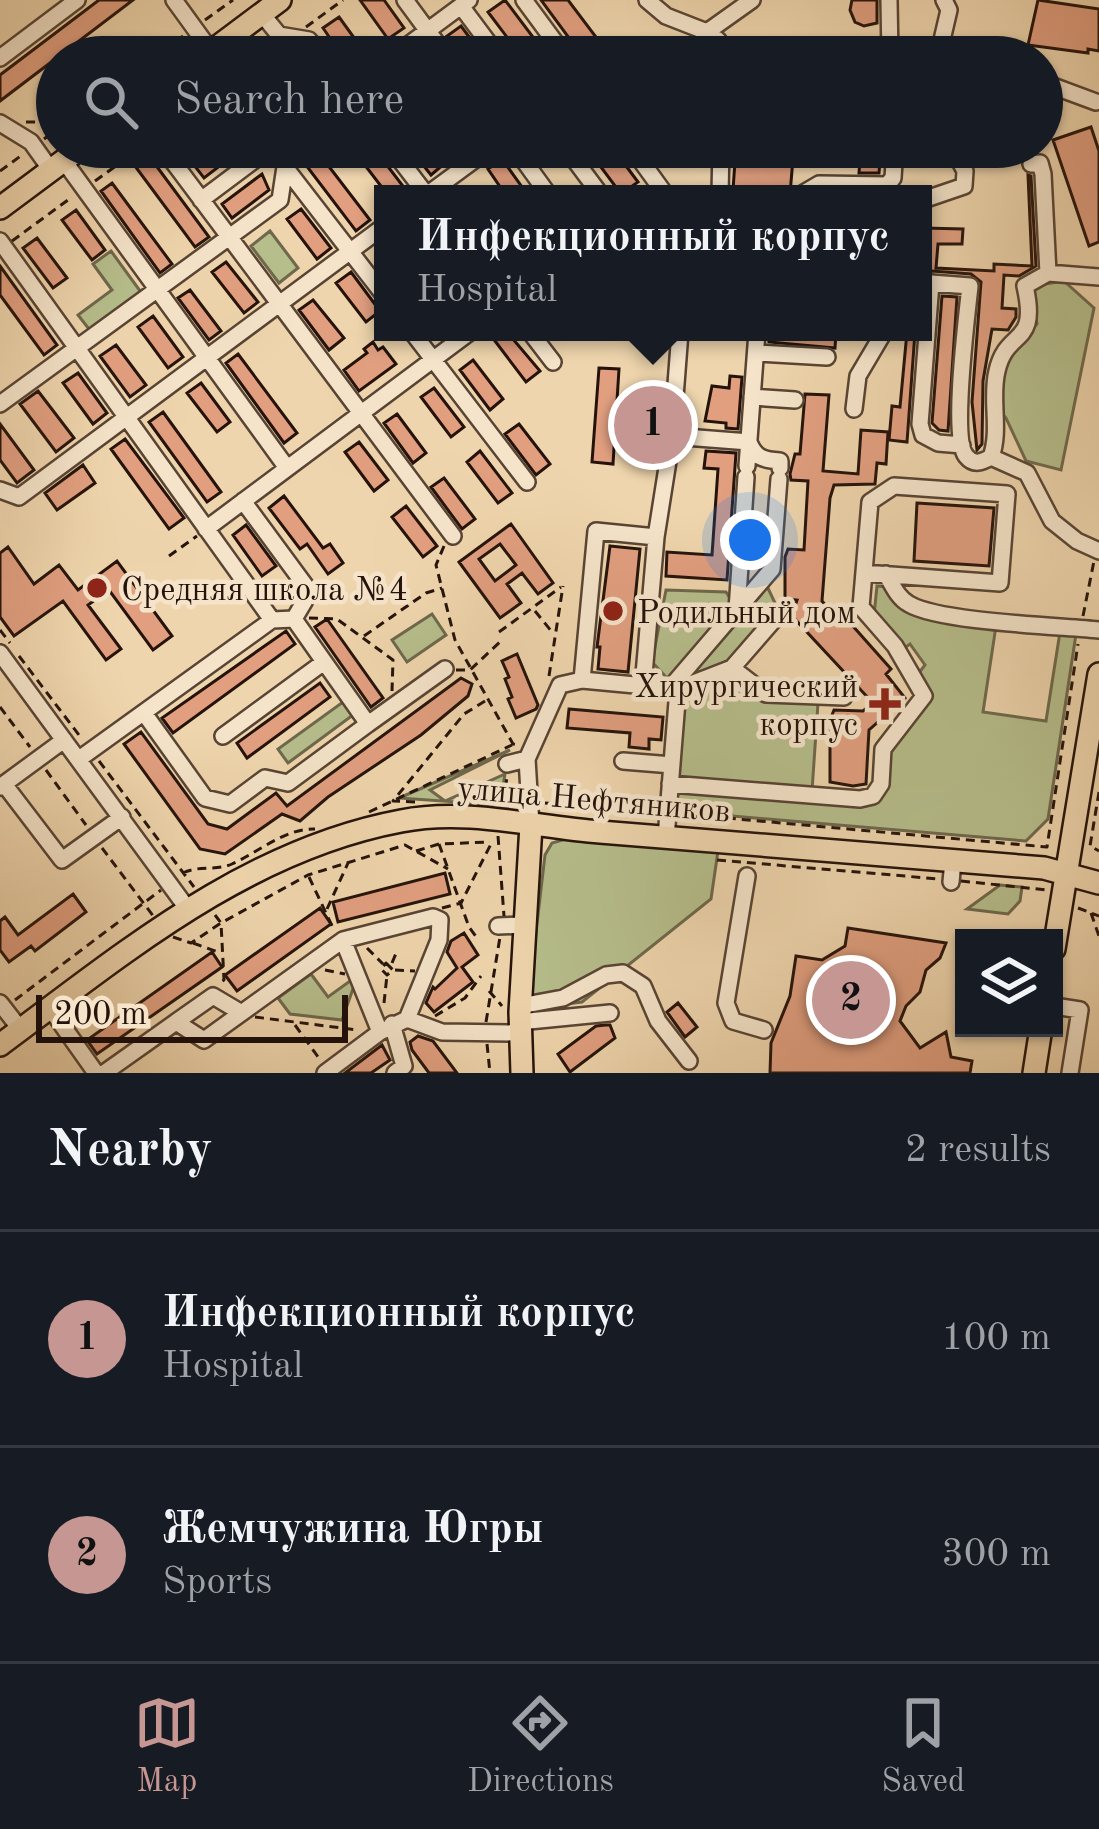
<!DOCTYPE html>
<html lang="en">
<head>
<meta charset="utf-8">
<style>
	:root { --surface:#171b24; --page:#20242c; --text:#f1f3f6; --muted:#9ea1a6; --line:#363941; --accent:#c59692 }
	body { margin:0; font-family:"Old Standard TT",serif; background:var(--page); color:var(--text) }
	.controls { position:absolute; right:36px; bottom:36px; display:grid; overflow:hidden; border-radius:0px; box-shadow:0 3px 9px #0004 }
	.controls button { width:108px; height:108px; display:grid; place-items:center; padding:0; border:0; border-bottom:3px solid var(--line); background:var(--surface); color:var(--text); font:60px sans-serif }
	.scale { position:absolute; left:36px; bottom:30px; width:312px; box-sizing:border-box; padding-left:12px; border:6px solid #25130b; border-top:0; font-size:33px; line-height:42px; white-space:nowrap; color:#25130b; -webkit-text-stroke:9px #f5e4ca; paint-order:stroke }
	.you { position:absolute; left:750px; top:540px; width:42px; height:42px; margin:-30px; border:9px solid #fff; border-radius:50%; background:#1a73e8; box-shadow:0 0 0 18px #1a73e833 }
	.badge { display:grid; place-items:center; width:78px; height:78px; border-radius:50%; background:var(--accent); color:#111; font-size:39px; font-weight:700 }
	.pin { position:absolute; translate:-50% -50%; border:6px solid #fff; box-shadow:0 3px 12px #0006 }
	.popup { position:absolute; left:374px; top:185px; width:558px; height:156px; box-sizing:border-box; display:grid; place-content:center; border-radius:0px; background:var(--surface); filter:drop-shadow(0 3px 9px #0005); font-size:39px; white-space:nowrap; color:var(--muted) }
	.popup b { font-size:45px; color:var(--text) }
	.popup::after { content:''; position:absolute; left:50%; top:100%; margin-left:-24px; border:24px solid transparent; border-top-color:var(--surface) }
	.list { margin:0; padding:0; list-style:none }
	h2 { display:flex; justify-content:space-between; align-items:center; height:156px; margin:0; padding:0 48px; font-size:51px }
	h2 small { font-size:39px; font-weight:400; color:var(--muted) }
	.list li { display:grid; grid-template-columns:78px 1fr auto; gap:36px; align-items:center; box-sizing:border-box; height:216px; padding:0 48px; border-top:3px solid var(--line) }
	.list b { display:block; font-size:45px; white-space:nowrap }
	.list p { margin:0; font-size:39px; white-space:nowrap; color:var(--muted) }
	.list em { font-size:39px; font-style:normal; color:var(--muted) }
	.icon { flex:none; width:66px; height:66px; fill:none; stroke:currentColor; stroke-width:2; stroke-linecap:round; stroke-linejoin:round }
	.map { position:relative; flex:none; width:1099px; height:1073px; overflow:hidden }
	.search { position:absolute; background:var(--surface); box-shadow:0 3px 9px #0004; left:36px; right:36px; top:36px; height:132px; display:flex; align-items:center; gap:30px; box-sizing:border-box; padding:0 42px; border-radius:66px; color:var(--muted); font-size:45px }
	.sheet { height:588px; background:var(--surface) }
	nav { display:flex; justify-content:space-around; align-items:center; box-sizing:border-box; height:168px; border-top:3px solid var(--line); background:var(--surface); font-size:33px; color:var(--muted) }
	nav a { display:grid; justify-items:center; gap:6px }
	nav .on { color:var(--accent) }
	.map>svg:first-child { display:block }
</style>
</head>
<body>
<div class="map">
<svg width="1099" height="1073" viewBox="0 0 1099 1073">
	<rect width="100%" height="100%" fill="#efd5ad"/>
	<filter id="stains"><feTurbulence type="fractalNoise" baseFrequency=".00167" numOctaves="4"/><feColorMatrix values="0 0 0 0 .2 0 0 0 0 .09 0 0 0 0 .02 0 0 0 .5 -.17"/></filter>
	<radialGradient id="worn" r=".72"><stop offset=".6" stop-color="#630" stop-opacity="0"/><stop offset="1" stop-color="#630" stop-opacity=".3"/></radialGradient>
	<path fill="#b6be8c" stroke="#6e684c" stroke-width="3" d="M270 231 298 268 279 283 251 246Z
		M111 251 143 295 92 333 78 315 112 290 93 264Z
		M1064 281 1094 308 1061 470 1026 461 1006 418 999 410C999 373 1010 349 1037 324L1032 286Z
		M766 584 776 605 740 655 693 676 689 674Z
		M877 586 888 587C910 628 954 623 996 626L983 712 1046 721 1060 632 1076 634 1048 819 1026 841 674 811 676 790 864 804 890 749 931 696 918 674 925 665 910 644 903 649 874 615Z
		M666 590 726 592 733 603 673 677 667 678 652 662Z
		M432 614 446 635 407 662 392 640Z
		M726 676 764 700 818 703 812 791 689 782 677 774 683 694Z
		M343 702 353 715 288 763 278 749Z
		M510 750 430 790 445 801 505 774 500 805 399 798Z
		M569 838 718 851 711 899 582 1002 527 1009 545 855 552 843Z
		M1000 885 1022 887 1020 901 1008 914 967 909Z
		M311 974 328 997 350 981 354 986 342 1020 290 1014 278 998Z"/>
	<path fill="#e19f80" stroke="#25130b" stroke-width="3" fill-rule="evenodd" d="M99 0H133L0 101V75Z
		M360 0H384L404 28 388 39Z
		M505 0 548 57H522L488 12Z
		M541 0H568L602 45 583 57Z
		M852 0H877V23L864 26 855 22 850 10Z
		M1038 0 1099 9V51L1088 49V53L1028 45Z
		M339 17 368 57H343L323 28Z
		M461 26 484 57H462L447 36Z
		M1091 127 1099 151V242L1089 246 1053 140Z
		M180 147H201L217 168 204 178Z
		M314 147 370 220 356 231 299 156 302 147Z
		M351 147H373L409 194H387Z
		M409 147H433L445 163 431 175Z
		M586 147H612L638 182 621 194Z
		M736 147H794L790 194 733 190Z
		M875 147 881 149 879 173H859L861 148Z
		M149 156 209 237 195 247 135 166Z
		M502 159 527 194H505L488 169Z
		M262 174 269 190 232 218 222 204Z
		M1028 175 1031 176 1036 266 1019 276 1004 275 1002 308 1016 309V317L1008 330 992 329 983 381 982 444 977 450 972 402 981 282 971 274 932 271 923 274 924 228 963 229 962 244H938L936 268 994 271V264L1032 266Z
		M112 183 172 264 160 273 101 191Z
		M301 209 331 248 317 259 287 219Z
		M76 210 105 250 92 260 62 220Z
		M37 238 67 278 53 288 23 248Z
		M226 262 258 302 244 313 212 272Z
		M0 266 57 345 44 355 0 295Z
		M351 272 380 311 366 322 336 283Z
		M190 290 221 331 209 340 178 298Z
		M942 296 957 297 948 431 939 430 932 423Z
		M313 300 344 338 329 350 299 310Z
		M153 316 183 357 168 368 138 327Z
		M507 332 540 371 526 382 495 341Z
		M769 332H836L835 348 769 342Z
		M907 332H915L907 442 889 440 892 406 900 407Z
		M373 342 378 350 383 347 396 364 359 391 344 370 367 353 364 349Z
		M116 345 146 385 130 397 100 356Z
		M238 354 297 433 284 443 226 363Z
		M473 360 503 399 490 410 460 370Z
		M599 368 619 369 613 464 592 462Z
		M78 373 107 413 93 424 63 383Z
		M730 376 742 377 738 429 726 428V423L705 421 712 386 729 388Z
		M201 383 230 422 217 432 187 393Z
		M434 388 464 427 451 437 421 397Z
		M644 390 663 392 655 466 639 465Z
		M38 391 74 438 56 452 20 404Z
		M805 394 829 395 823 471 858 474 861 430 888 432 886 464 877 463 875 484 834 485 830 498 822 601 838 620 843 615 891 669 886 674 905 698 869 730 866 784 853 786 830 782V720L834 710 863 711 873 703 792 616 797 600 785 599V557L788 549 804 550 808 481 791 480 790 474 795 454H800Z
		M163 412 221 492 207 502 149 422Z
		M397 414 426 453 413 463 384 423Z
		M0 424 34 470 17 483 0 460Z
		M519 424 550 464 536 475 505 434Z
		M125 439 184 518 169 529 111 449Z
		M359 442 388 480 374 491 345 452Z
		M480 451 512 493 498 503 467 462Z
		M706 451 736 453 727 580 666 576 667 552 712 555 718 469 704 468Z
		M83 465 95 483 57 510 45 493Z
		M444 478 475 519 462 529 431 487Z
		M284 496 323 548 330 544 343 563 328 574 307 544 300 549 269 508Z
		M917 503 994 508 989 566 914 561Z
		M406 506 437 546 423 557 392 517Z
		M511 524 553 583 538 594 522 573 507 584 521 603 500 618 459 562ZM500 544 516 565 495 581 479 559Z
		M246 525 276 566 262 576 233 535Z
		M610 546 640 549 628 672 598 669 600 647H597Z
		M8 547 34 584 59 565 78 590 117 561 172 636 153 650 109 590 88 605 121 649 106 660 63 601 14 636 0 617V553Z
		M327 619 383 698 371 707 315 627Z
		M286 631 295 644 173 733 162 718Z
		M517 654 538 705 536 709 516 718 508 699 512 697 505 679 509 677 502 661Z
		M461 678 472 684 468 696 421 735 328 797 300 821 282 814 225 854 200 849 124 744 141 732 208 824 227 829 276 793 287 806Z
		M320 683 330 697 247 758 237 743Z
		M569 709 663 717 661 740 649 739V749L629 747 630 733 567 728Z
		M445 873 450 894 338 922 333 902Z
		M73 894 86 912 35 951 31 946 9 962 0 950V921L5 917 18 935Z
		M320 908 331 924 237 991 225 975Z
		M848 928 946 943 940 958 926 970 920 992 906 1006 900 1021 920 1048 946 1032 951 1057 972 1061 970 1073H770L771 1043 790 996 796 956 822 960 845 946Z
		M464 933 478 955 462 967 473 982 434 1012 426 1003 433 987 435 989 457 968 447 952 451 941Z
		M212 952 222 967 97 1054 87 1040Z
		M678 1003 697 1027 685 1037 667 1012Z
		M606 1025H610L615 1038 570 1072 558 1054 596 1026Z
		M418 1036 433 1041 457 1073H429L412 1050 410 1042Z
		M382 1045 390 1060 371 1073H345Z"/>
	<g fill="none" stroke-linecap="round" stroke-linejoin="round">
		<defs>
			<path id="minor" d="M174 0 211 51
				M405 0 447 57
				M524 0 566 57
				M647 0 666 16 707 32 752 0
				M889 0 890 57
				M461 6 499 57
				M262 14 279 35 309 40 322 57
				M707 32 718 40 727 57
				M392 57 469 0
				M938 57 949 10 944 0
				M0 58 77 0
				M1042 82 1096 102
				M0 123 31 142 51 170
				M162 147 453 536
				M390 147 426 194
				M514 147 548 194
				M565 147 600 194
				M631 147 665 194
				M64 161 287 468
				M1031 164 1040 163 1043 174 1048 273 1099 277
				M285 167 383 294
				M428 194 492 147
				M720 194 721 147
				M802 194 819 184 887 185 893 178 895 147
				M201 200 265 152 278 147
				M923 200 964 186 965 171 952 147
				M0 241 272 620
				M412 332 527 482
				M530 332 553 362
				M756 353 827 357
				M752 397 795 400
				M0 404 280 200 288 147
				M854 409 858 376 884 332
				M672 436 749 442
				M749 442C755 458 764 460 780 461V468
				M962 445 938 443 923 435 920 424 931 283 970 286C967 315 951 438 966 456 974 466 982 462 991 457 1001 429 990 399 997 371 1007 327 1039 348 1025 286L1048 273
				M991 457 1027 473 1052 521 1077 541 1099 551
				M747 466 757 332
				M0 490 19 497 383 227
				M243 501 310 592 294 619
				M206 529 470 332
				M656 537 672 436 680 332
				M886 574C893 586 898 598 909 604 939 622 1059 626 1099 630
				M737 610 746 477
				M0 653 187 908
				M732 668 779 614
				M582 680 596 531 656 537 643 686
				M670 688 772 569 779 479
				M678 689 732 668 766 694 844 697
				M368 724 445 669
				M223 736 324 662
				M79 759 272 620 294 619 368 724 288 783 265 778 230 804 205 798 144 713
				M623 761 672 765
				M507 764 527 759
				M4 784 62 860 122 817
				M670 784 860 799 873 796 881 784 883 749 924 696 895 646 861 607 870 502 894 486 1007 494 1000 583 864 573
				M0 787 64 740
				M531 825 527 759 560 685 582 680 678 689 666 838
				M747 876 726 1003 733 1021 764 1030
				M951 882 953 861
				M498 926 525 925
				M343 940 380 1032 407 1019 442 1032 519 1033
				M0 1003 21 1030
				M520 1006 563 998 606 975 623 973 643 986 658 1021 689 1061
				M1054 1006 1080 1010 1070 1073
				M50 1008 96 1073
				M176 1022 213 996 240 1012
				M519 1022 610 1013
				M392 1024 404 1066 395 1073
				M104 1073 176 1022 204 1040 343 940 433 917 440 920 439 940 407 1019
				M325 1073 380 1032"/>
			<path id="major" d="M204 57 280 0
				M0 208 82 147
				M1054 949 1099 674
				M0 1045C123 954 246 850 401 821 467 808 534 827 600 832 748 844 896 856 1044 868L1099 883
				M522 1073 520 1012 531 825
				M1034 1073 1041 1028"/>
		</defs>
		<use href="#minor" stroke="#584434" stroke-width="20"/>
		<use href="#major" stroke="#25130b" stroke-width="26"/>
		<path stroke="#25130b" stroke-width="3" stroke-dasharray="9 6" stroke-linecap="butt" d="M205 20 233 0
			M306 27 343 0
			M155 57 183 36
			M265 57 279 47
			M26 122H57
			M44 139 57 129
			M0 171 22 155
			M95 181 142 147
			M12 241 72 197
			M444 546 436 565 455 640 513 744 518 745
			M169 556 197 536
			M535 611 552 632
			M1083 616 1094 561
			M309 618 337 619 393 660 392 691
			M0 630 10 643
			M499 632 561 587
			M364 636 426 593 442 588
			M19 656 82 739
			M456 670H470L502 640
			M549 676 563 586
			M0 707 30 747
			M99 761 194 887
			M46 770 86 825
			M1099 792 1090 846 1099 851
			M415 802 393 801 464 714 490 698
			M503 803 507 777
			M545 803 655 812
			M369 812 512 745
			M682 814 1047 847 1078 644
			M498 836 504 916
			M439 844 469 927 477 938
			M102 848 154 917
			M416 851 439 844 490 842
			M717 860 939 879
			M183 873C199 865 216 871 232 864 259 852 285 828 315 829
			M309 877 333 928
			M961 881 1047 890
			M442 908 461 903 492 842
			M1078 908 1099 916
			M327 909 348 863
			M1091 913 1099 936
			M215 915 221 923 308 875 405 845 448 869
			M173 937 191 943 221 923 224 980 219 983
			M193 943 218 952
			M367 948 383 964
			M386 963 393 970 387 975 381 969Z
			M392 963 397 951
			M325 970 345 974
			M395 970 415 971
			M489 991 502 1006
			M15 1000 161 890
			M384 1003 387 975
			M435 1016 465 998 481 976
			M255 1017 358 1030
			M486 1022 500 937
			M295 1025 321 1061
			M487 1044 490 1073"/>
		<use href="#minor" stroke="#f5e4ca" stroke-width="15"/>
		<use href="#major" stroke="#efd5ad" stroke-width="21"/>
	</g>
	<g fill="#8f2418" stroke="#f5e4ca" stroke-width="4.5">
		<circle cx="97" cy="588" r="12"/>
		<circle cx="613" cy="611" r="12"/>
		<path d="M879 686h12v12h12v12h-12v12h-12v-12h-12v-12h12z"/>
	</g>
	<g text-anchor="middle" stroke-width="9" stroke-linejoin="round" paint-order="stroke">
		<g font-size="33" fill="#25130b" stroke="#f5e4ca" text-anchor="start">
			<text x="121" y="600">Средняя школа №4</text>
			<text x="637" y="623">Родильный дом</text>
			<text x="858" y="697" text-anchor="end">Хирургический<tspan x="858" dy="38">корпус</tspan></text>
		</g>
		<g font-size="33" fill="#25130b" stroke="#f5e4ca">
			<text transform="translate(594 798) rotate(5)" y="12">улица Нефтяников</text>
		</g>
	</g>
	<rect width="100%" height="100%" filter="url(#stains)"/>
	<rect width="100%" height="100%" fill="url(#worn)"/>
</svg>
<div class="controls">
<button><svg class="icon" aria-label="layers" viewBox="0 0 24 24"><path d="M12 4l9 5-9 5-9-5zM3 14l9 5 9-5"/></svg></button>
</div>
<div class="scale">200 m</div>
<div class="you"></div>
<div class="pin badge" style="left:653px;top:425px">1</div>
<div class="popup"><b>Инфекционный корпус</b>Hospital</div>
<div class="pin badge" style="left:851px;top:1000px">2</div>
<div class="search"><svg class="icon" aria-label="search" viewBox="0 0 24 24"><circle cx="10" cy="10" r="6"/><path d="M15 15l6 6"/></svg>Search here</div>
</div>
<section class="sheet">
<h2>Nearby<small>2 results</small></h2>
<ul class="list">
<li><span class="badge">1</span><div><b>Инфекционный корпус</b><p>Hospital</p></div><em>100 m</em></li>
<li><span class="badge">2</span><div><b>Жемчужина Югры</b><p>Sports</p></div><em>300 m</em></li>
</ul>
</section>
<nav>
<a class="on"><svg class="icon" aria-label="map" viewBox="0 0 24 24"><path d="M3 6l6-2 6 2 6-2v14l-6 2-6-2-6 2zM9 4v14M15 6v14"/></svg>Map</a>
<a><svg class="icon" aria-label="directions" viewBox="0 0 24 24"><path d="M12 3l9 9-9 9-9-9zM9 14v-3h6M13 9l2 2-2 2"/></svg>Directions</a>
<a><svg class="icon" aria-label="saved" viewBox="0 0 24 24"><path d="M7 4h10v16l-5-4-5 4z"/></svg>Saved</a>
</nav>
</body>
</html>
